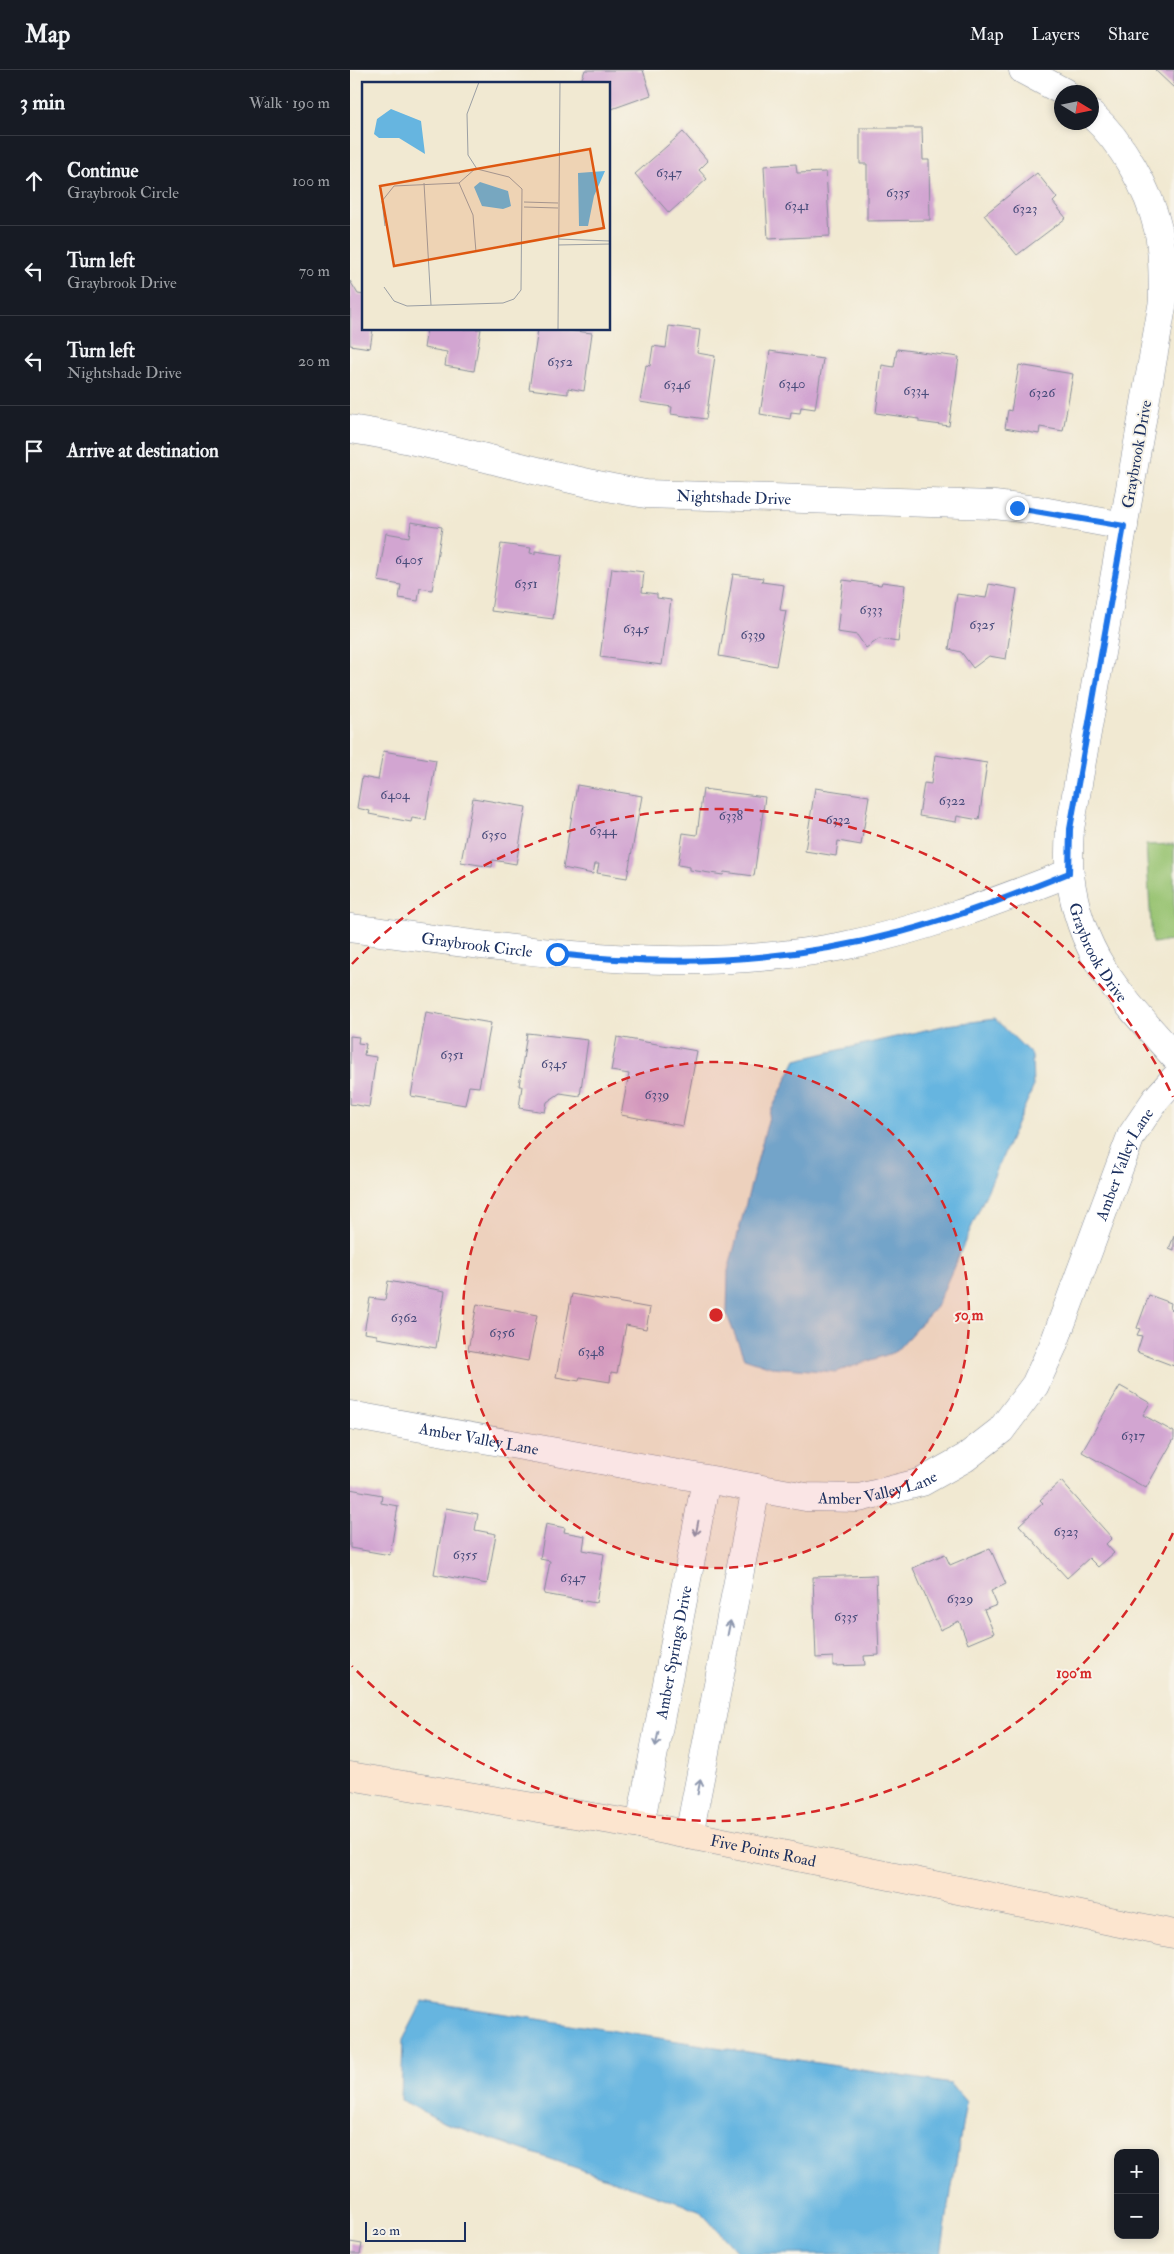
<!DOCTYPE html>
<html lang="en">
<head>
<meta charset="utf-8">
<style>
	:root { --surface:#171b24; --page:#20242c; --text:#f1f3f6; --muted:#9ea1a6; --line:#363941 }
	body { margin:0; font-family:"IM FELL Double Pica",serif; background:var(--page); color:var(--text) }
	.controls { position:absolute; right:15px; bottom:15px; display:grid; overflow:hidden; border-radius:10px; box-shadow:0 2px 8px #0003 }
	.controls button { width:45px; height:45px; display:grid; place-items:center; padding:0; border:0; border-bottom:1px solid var(--line); background:var(--surface); color:var(--text); font:25px sans-serif }
	.compass { position:absolute; left:704px; top:15px; width:45px; height:45px; border-radius:50%; background:var(--surface); box-shadow:0 2px 8px #0003; rotate:100deg }
	.scale { position:absolute; left:15px; bottom:12px; width:101px; box-sizing:border-box; padding-left:5px; border:2px solid #1b2f5e; border-top:0; font-size:14px; line-height:18px; white-space:nowrap; color:#1b2f5e; -webkit-text-stroke:4px #f7f3e8; paint-order:stroke }
	.stop { position:absolute; width:15px; height:15px; margin:-11px; border:4px solid #1a73e8; border-radius:50%; background:#fff }
	.stop.end { background:#1a73e8; border-color:#fff; box-shadow:0 1px 5px #0008 }
	.list { margin:0; padding:0; list-style:none }
	h2 { display:flex; justify-content:space-between; align-items:center; height:65px; margin:0; padding:0 20px; font-size:21px }
	h2 small { font-size:16px; font-weight:400; color:var(--muted) }
	.list li { display:grid; grid-template-columns:32px 1fr auto; gap:15px; align-items:center; box-sizing:border-box; height:90px; padding:0 20px; border-top:1px solid var(--line) }
	.list b { display:block; font-size:19px; white-space:nowrap }
	.list p { margin:0; font-size:16px; white-space:nowrap; color:var(--muted) }
	.list em { font-size:16px; font-style:normal; color:var(--muted) }
	.icon { flex:none; width:28px; height:28px; fill:none; stroke:currentColor; stroke-width:2; stroke-linecap:round; stroke-linejoin:round }
	.map { position:relative; flex:none; width:824px; height:2184px; overflow:hidden }
	header { display:flex; align-items:center; gap:30px; box-sizing:border-box; height:70px; padding:0 25px; background:var(--surface); border-bottom:1px solid var(--line) }
	header strong { font-size:24px }
	nav { display:flex; gap:28px; margin-inline-start:auto; font-size:18px }
	main { display:flex }
	aside { flex:1; background:var(--surface) }
	.map>svg:first-child { display:block }
</style>
</head>
<body>
<header>
<strong>Map</strong>
<nav><a>Map</a><a>Layers</a><a>Share</a></nav>
</header>
<main>
<aside>
<h2>3 min<small>Walk · 190 m</small></h2>
<ul class="list">
<li><svg class="icon" aria-label="ahead" viewBox="0 0 24 24"><path d="M12 20V5M6 11l6-6 6 6"/></svg><div><b>Continue</b><p>Graybrook Circle</p></div><em>100 m</em></li>
<li><svg class="icon" aria-label="left" viewBox="0 0 24 24"><path d="M17 20v-9H6M10 6l-5 5 5 5"/></svg><div><b>Turn left</b><p>Graybrook Drive</p></div><em>70 m</em></li>
<li><svg class="icon" aria-label="left" viewBox="0 0 24 24"><path d="M17 20v-9H6M10 6l-5 5 5 5"/></svg><div><b>Turn left</b><p>Nightshade Drive</p></div><em>20 m</em></li>
<li><svg class="icon" aria-label="arrive" viewBox="0 0 24 24"><path d="M6 21V4h12l-3 4 3 4H6"/></svg><div><b>Arrive at destination</b></div></li>
</ul>
</aside>
<div class="map">
<svg width="824" height="2184" viewBox="0 0 824 2184">
	<rect width="100%" height="100%" fill="#f7f3e8"/>
	<filter id="ink" filterUnits="userSpaceOnUse"><feTurbulence type="fractalNoise" baseFrequency=".02" numOctaves="2"/><feDisplacementMap in="SourceGraphic" scale="10" xChannelSelector="R" yChannelSelector="G"/><feConvolveMatrix kernelMatrix="1 2 1 2 8 2 1 2 1" color-interpolation-filters="sRGB"/></filter>
	<filter id="wash" filterUnits="userSpaceOnUse"><feTurbulence type="fractalNoise" baseFrequency=".0096" numOctaves="4" result="noise"/><feDisplacementMap in="SourceGraphic" scale="20" xChannelSelector="R" yChannelSelector="G"/><feGaussianBlur stdDeviation="1.12" result="paint"/><feColorMatrix in="noise" values="0 0 0 0 0 0 0 0 0 0 0 0 0 0 0 0 0 1.4 0 .05"/><feComposite in="paint" operator="in"/></filter>
	<g filter="url(#wash)">
		<rect width="100%" height="100%" fill="#f1e9d2"/>
		<path fill="#96c270" stroke="#587867" d="M824 774V871L802 873 796 775Z"/>
		<path fill="#66b5e0" stroke="#40729f" d="M645 949 682 985 683 1018 586 1237 545 1282 486 1302 421 1297 394 1288 377 1245 378 1201 420 1043 446 990 597 955Z
			M73 1931 601 2014 616 2032 591 2184H389L349 2140 93 2052 51 2030 53 1970Z"/>
		<g id="blocks">
			<path fill="#d2a5d1" d="M235 0H293L301 25 259 40V14H230Z
				M805 0H824V18Z
				M510 58H572L573 90H579L580 150 517 151V94H510Z
				M333 62 358 91 349 100 357 109 319 143 285 104Z
				M446 94 447 103 476 102 480 166 418 169 414 96Z
				M687 103 707 128 703 132 716 148 667 185 634 145Z
				M0 211 8 224 14 225V259H23L20 278 0 275Z
				M319 256 350 260 347 283 365 286 356 349 321 344 322 337 290 332 296 295 300 296 303 276 316 278Z
				M77 259H131L124 301 95 296 97 282 74 278Z
				M188 259H208L242 263 234 321 218 318V324L179 319Z
				M547 279 609 287 599 356 569 352V349L526 343 532 295 544 297Z
				M420 281 473 289 465 339 451 337 450 343 441 342 440 349 410 344Z
				M669 295 723 304 713 361 690 357 689 364 655 358 658 340 661 341Z
				M61 452 92 457 82 520 70 518 68 531 49 528 51 515 28 511 36 463 59 467Z
				M151 474 181 478 180 483 185 484V481L212 485 203 549 141 541Z
				M262 498 294 502 292 522 307 524V528L321 530 312 595 250 587Z
				M383 504 413 508 412 512 434 515 430 540 436 541 426 596 369 586Z
				M493 510 531 515 532 512 555 515 548 572 529 569 516 578 507 565 487 562Z
				M639 514 667 519 656 589 639 586 623 598 611 582 599 579 607 524 636 528Z
				M33 681 86 690 76 750 62 748 61 752 19 744 20 741 7 738 12 707 28 710Z
				M585 685 637 693 629 750 607 746 606 752 569 746 574 713 581 714Z
				M227 715 292 726 277 808 247 803 249 794H245L243 804 213 798Z
				M465 718 519 726 511 775 488 771 486 786 455 781Z
				M353 719 415 727 404 806 374 802 373 805 340 800V797L328 795 333 763 347 765Z
				M123 728 176 737 166 794 143 790 142 797 111 792Z
				M76 942 141 953 129 1017 119 1016 115 1035 61 1026Z
				M177 963 238 970 230 1026 210 1023 197 1032 195 1042 169 1038 172 1016H169Z
				M0 966 9 967 8 973 16 974 14 985 26 987 19 1037 0 1034Z
				M267 967 347 981 333 1056 271 1045 279 1004 261 1001Z
				M824 1166V1181L819 1179Z
				M38 1211 95 1221 86 1278 27 1268V1265L14 1263 20 1228 35 1230Z
				M222 1224 300 1238 296 1259 276 1255 267 1303 261 1302 260 1312 230 1307 229 1311 206 1307Z
				M799 1225 821 1233 820 1239 824 1240V1296L787 1282 792 1266 787 1265 790 1259 787 1258Z
				M127 1234 187 1245 178 1291 118 1280Z
				M770 1316 800 1333 793 1345 824 1362V1369L796 1418 732 1382Z
				M711 1411 762 1468 756 1474 764 1483 748 1497 739 1488 717 1508 669 1455 693 1433 690 1430Z
				M0 1419 32 1425 31 1433 48 1436 40 1485 0 1478Z
				M96 1438 128 1444 125 1460 146 1464 137 1514 84 1504Z
				M196 1454 215 1458 214 1462 235 1466 233 1480 254 1484 246 1533 194 1524 200 1491 190 1489Z
				M640 1478 656 1514 641 1521 647 1535 634 1540 644 1563 618 1574 609 1551 590 1560 563 1498 595 1484 600 1495Z
				M526 1505 529 1585 514 1586 515 1595 483 1596V1587L466 1588 463 1507Z
				M0 2172 12 2174 10 2184H0Z"/>
		</g>
	</g>
	<g filter="url(#ink)">
		<use href="#blocks" fill-opacity="0" stroke="#868c98" stroke-width="1"/>
		<g fill="none" stroke-linecap="round" stroke-linejoin="round">
			<defs>
				<g id="street">
					<path d="M673 0 714 22"/>
					<path id="s1" d="M742 45C772 72 799 120 808 159 814 183 812 208 813 231L720 759C719 774 718 790 720 805 730 887 772 928 824 986"/>
					<path id="s2" d="M0 359C100 374 196 408 296 424L644 435 687 440 774 456"/>
					<path id="s3" d="M0 858C166 879 325 908 493 876 571 860 645 832 719 803"/>
					<path id="s4" d="M0 1345 456 1427 509 1428 572 1412 615 1388 651 1360 685 1315 703 1276 781 1066 806 1029 824 1009"/>
					<path id="s5" d="M290 1755 356 1410"/>
					<path d="M339 1765 406 1418"/>
				</g>
				<g id="secondary">
					<path id="s6" d="M0 1706 290 1755 824 1864"/>
				</g>
			</defs>
			<use href="#street" stroke="#868c98" stroke-width="29"/>
			<use href="#secondary" stroke="#868c98" stroke-width="29"/>
			<use href="#street" stroke="#fff" stroke-width="28"/>
			<use href="#secondary" stroke="#fce5cf" stroke-width="28"/>
		</g>
		<defs><path id="oneway-shaft" d="M-6 0H5M1.5-3L5.5 0L1.5 3" fill="none" stroke-width="1.6" stroke-linecap="round" stroke-linejoin="round" transform="scale(1.25)"/></defs>
		<g stroke="#8d97ae">
			<use href="#oneway-shaft" transform="translate(347 1458) rotate(101)"/>
			<use href="#oneway-shaft" transform="translate(379 1558) rotate(-79)"/>
			<use href="#oneway-shaft" transform="translate(307 1669) rotate(101)"/>
			<use href="#oneway-shaft" transform="translate(349 1717) rotate(-79)"/>
		</g>
	</g>
	<g fill="none" stroke-linecap="round" stroke-linejoin="round" filter="url(#ink)">
		<path stroke="#1a73e8" stroke-width="6" d="M207 884C322 897 439 892 551 862 608 847 664 825 719 803L720 759 774 456 667 438"/>
	</g>
	<circle cx="366" cy="1245" r="253" fill="#d62828" fill-opacity=".12"/>
	<g fill="none" stroke="#d62828" stroke-width="2.5" stroke-dasharray="9 6">
		<circle cx="366" cy="1245" r="253"/>
		<path d="M823 1463A506 506 0 0 1 2 1596M2 894A506 506 0 0 1 823 1027"/>
	</g>
	<g text-anchor="middle" stroke-width="4" stroke-linejoin="round" paint-order="stroke">
		<g font-size="14" fill="#494c7b">
			<text x="319" y="107">6347</text>
			<text x="548" y="127">6335</text>
			<text x="447" y="140">6341</text>
			<text x="675" y="143">6323</text>
			<text x="210" y="296">6352</text>
			<text x="442" y="318">6340</text>
			<text x="327" y="319">6346</text>
			<text x="566" y="325">6334</text>
			<text x="692" y="327">6326</text>
			<text x="59" y="494">6405</text>
			<text x="176" y="518">6351</text>
			<text x="521" y="544">6333</text>
			<text x="632" y="559">6325</text>
			<text x="286" y="563">6345</text>
			<text x="403" y="569">6339</text>
			<text x="45" y="729">6404</text>
			<text x="602" y="735">6322</text>
			<text x="381" y="750">6338</text>
			<text x="488" y="754">6332</text>
			<text x="253" y="765">6344</text>
			<text x="144" y="769">6350</text>
			<text x="102" y="989">6351</text>
			<text x="204" y="998">6345</text>
			<text x="307" y="1029">6339</text>
			<text x="54" y="1252">6362</text>
			<text x="152" y="1267">6356</text>
			<text x="241" y="1286">6348</text>
			<text x="783" y="1370">6317</text>
			<text x="716" y="1466">6323</text>
			<text x="115" y="1489">6355</text>
			<text x="223" y="1512">6347</text>
			<text x="610" y="1533">6329</text>
			<text x="496" y="1551">6335</text>
		</g>
		<g font-size="16" fill="#1b2f5e" stroke="#f7f3e8">
			<text transform="translate(786 384) rotate(-80)" y="6">Graybrook Drive</text>
			<text dy="6" stroke="none"><textPath href="#s2" startOffset="391">Nightshade Drive</textPath></text>
			<text dy="6" stroke="none"><textPath href="#s3" startOffset="128">Graybrook Circle</textPath></text>
			<text dy="6" stroke="none"><textPath href="#s1" startOffset="871">Graybrook Drive</textPath></text>
			<text dy="6" stroke="none"><textPath href="#s4" startOffset="971">Amber Valley Lane</textPath></text>
			<text dy="6" stroke="none"><textPath href="#s4" startOffset="131">Amber Valley Lane</textPath></text>
			<text dy="6" stroke="none"><textPath href="#s4" startOffset="536">Amber Valley Lane</textPath></text>
			<text dy="6" stroke="none"><textPath href="#s5" startOffset="176">Amber Springs Drive</textPath></text>
			<text dy="6" stroke="none"><textPath href="#s6" startOffset="420">Five Points Road</textPath></text>
		</g>
	</g>
	<g transform="translate(12 12)">
		<rect width="248" height="248" fill="#f1e9d2"/>
		<path d="M29 27 59 39 63 72 37 56H17L12 52 15 37ZM243 89 232 114 226 144H217L216 91ZM118 100 146 109 149 124 141 127 120 124 112 105Z" fill="#66b5e0"/>
		<path fill="none" stroke="#9b9fa4" stroke-width="1" d="M62 101 69 223M97 101 111 133 114 170M162 120 196 121M162 125 196 126M23 144 20 119 32 104 97 101 114 86M196 157 248 159M196 163 248 162M22 205 32 219 45 224 141 221 152 217 159 208 160 107 147 95 115 87 106 73 105 32 117 0M196 247 198 0"/>
		<path fill="#de5710" fill-opacity="0.15" stroke="#de5710" stroke-width="2.5" d="M228 67 242 146 32 184 18 104Z"/>
		<rect width="248" height="248" fill="none" stroke="#1b2f5e" stroke-width="2.5"/>
	</g>
	<circle cx="366" cy="1245" r="8" fill="#d62828" stroke="#f7f3e8" stroke-width="2.5"/>
	<g font-size="15" text-anchor="middle" font-weight="bold" fill="#d62828" stroke="#f7f3e8" stroke-width="4" stroke-linejoin="round" paint-order="stroke">
		<text x="619" y="1250">50 m</text>
		<text x="724" y="1608">100 m</text>
	</g>
</svg>
<div class="controls">
<button>+</button>
<button>−</button>
</div>
<svg class="compass" viewBox="-18 -18 36 36"><path d="M0-13l5 13h-10z" fill="#e53935"/><path d="M0 13l5-13h-10z" fill="#9ea1a6"/></svg>
<div class="scale">20 m</div>
<div class="stop" style="left:207px;top:884px"></div>
<div class="stop end" style="left:667px;top:438px"></div>
</div>
</main>
</body>
</html>
